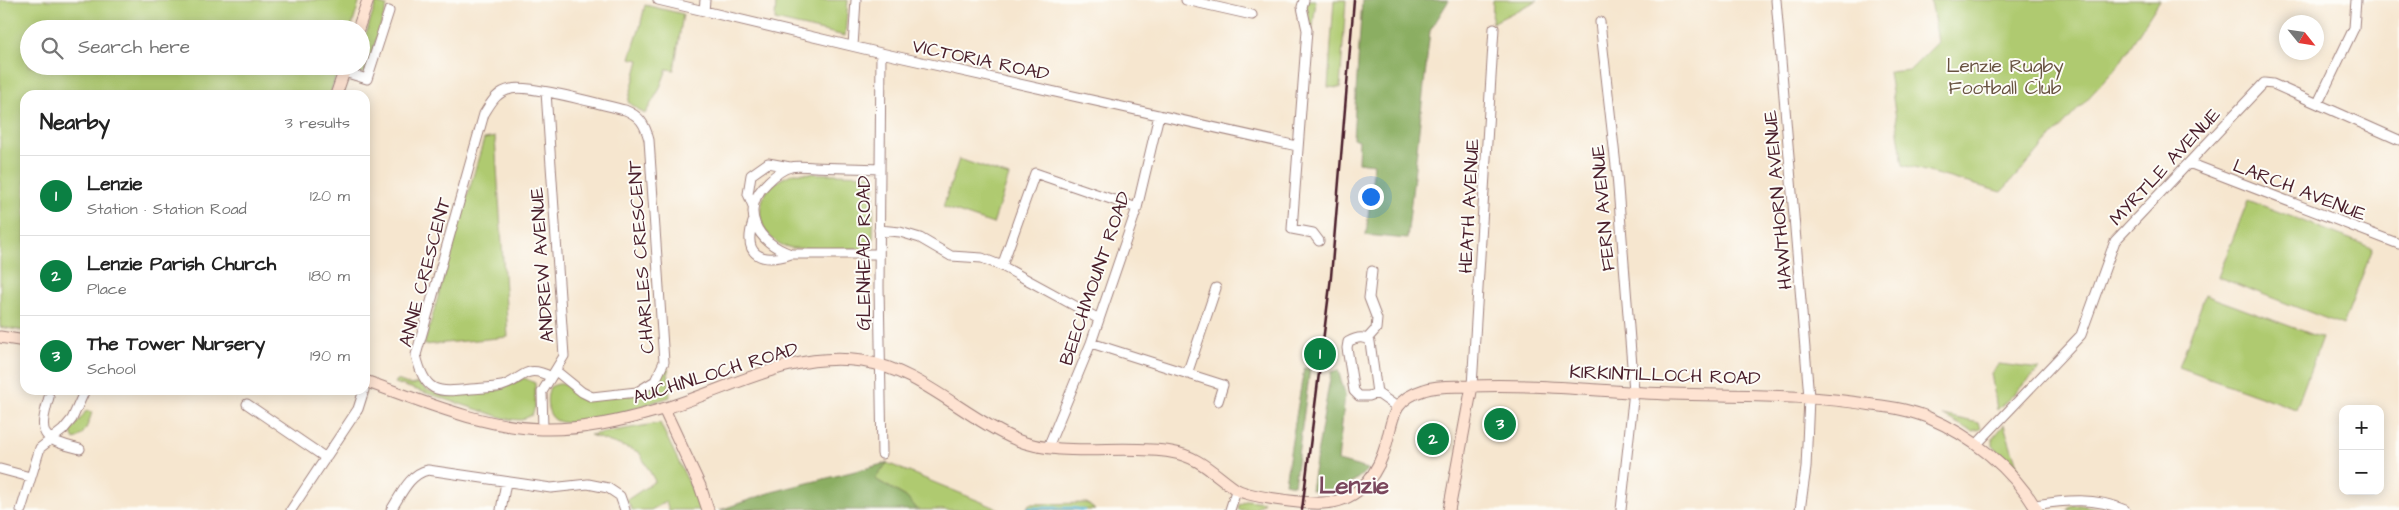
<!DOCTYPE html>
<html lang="en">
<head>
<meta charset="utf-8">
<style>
	:root { --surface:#fff; --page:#f6f6f6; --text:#222; --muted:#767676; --line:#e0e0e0; --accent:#0b8043 }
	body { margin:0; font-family:"Architects Daughter",sans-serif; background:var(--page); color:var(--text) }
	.controls { position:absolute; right:15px; bottom:15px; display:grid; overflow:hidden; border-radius:10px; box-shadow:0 2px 12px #0003 }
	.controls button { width:45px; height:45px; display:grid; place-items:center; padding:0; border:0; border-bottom:1px solid var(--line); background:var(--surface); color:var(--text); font:25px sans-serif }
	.compass { position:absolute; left:2279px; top:15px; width:45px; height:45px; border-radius:50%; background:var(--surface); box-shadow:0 2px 12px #0003; rotate:120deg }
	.you { position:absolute; left:1370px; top:196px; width:18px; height:18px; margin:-12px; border:4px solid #fff; border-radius:50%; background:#1a73e8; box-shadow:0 0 0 8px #1a73e833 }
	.badge { display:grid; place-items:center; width:32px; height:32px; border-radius:50%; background:var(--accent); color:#fff; font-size:16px; font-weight:700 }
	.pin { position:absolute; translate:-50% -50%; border:2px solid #fff; box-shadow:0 1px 5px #0006 }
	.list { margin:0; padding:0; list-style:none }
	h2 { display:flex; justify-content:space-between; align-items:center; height:65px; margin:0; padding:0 20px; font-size:21px }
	h2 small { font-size:16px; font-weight:400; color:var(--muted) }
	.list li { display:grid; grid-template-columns:32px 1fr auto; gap:15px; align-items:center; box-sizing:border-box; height:80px; padding:0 20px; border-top:1px solid var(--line) }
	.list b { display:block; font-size:19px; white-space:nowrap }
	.list p { margin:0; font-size:16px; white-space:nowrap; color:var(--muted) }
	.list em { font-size:16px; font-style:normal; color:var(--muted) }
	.icon { flex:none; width:28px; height:28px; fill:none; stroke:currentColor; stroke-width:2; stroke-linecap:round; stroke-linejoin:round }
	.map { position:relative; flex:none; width:2399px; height:510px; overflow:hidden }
	.search { position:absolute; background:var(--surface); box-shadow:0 2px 12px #0003; left:20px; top:20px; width:350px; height:55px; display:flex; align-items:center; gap:12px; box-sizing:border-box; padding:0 18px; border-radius:28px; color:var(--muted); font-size:19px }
	.panel { position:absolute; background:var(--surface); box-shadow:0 2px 12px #0003; left:20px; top:90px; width:350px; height:305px; border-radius:15px }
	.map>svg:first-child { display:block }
</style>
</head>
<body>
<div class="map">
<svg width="2399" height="510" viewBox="0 0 2399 510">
	<rect width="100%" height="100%" fill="#fdfcf7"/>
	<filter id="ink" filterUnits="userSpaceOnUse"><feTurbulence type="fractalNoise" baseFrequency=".02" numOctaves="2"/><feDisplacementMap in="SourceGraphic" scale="10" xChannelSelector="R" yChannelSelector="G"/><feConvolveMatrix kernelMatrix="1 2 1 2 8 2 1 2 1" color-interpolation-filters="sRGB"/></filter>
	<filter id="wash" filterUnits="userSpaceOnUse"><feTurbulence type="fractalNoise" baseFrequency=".0096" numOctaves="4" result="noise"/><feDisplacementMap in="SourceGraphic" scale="20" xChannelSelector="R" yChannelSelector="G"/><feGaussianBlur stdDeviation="1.12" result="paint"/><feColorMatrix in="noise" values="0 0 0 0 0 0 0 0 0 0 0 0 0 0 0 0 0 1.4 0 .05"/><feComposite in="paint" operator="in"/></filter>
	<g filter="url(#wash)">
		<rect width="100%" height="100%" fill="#f6e6cf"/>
		<path fill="#afca70" stroke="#7c744e" d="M0 0H360L351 29H29V66H339L330 95H25V331L0 327Z
			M776 0H848L845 36 775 20Z
			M1308 0H1316L1313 27H1311L1306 7Z
			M1334 0H1346L1340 88 1328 87Z
			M1493 0H1538L1492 23Z
			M1931 0H2160L2118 66 2001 192 1903 165 1889 72 1910 70 1938 42Z
			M376 3 387 6 365 74 354 70 356 66H361V49Z
			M645 5 683 14 674 70 667 69 659 90 645 114 628 102 639 60 630 58 640 27Z
			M495 137 508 337 424 345 484 139Z
			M959 159 1009 176 993 224 943 207Z
			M794 173 874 175 873 249 792 248C764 243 752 214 767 191 773 182 785 177 794 173Z
			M2248 200 2373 248 2343 325 2218 277Z
			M2205 295 2322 338 2296 409 2179 367Z
			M1999 364 2040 369 1997 410 1991 373Z
			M668 368 670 397C647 404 582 428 561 422 546 419 545 399 550 387 568 378 567 391 580 395 592 399 626 395 639 395Z
			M524 378 535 383V407L532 415 521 420 507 419 395 383 397 380 411 385 418 383 427 390 447 396 499 390Z
			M86 411 92 412C89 422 85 436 74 440L71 432Z
			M1942 415 1979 423 1981 429 1972 431Z
			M660 423 699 504 701 510H669L666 502 651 510H632L627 500 655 481 639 452 590 435Z
			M2004 425 2018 469 1993 446V438Z
			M887 463 1001 510H918L906 497 875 479Z
			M1247 500 1264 502 1254 510H1238L1239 505Z
			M1087 503 1095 510H1026L1029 504Z
			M2079 505 2107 510H2068L2070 506Z"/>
		<path fill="#8bae62" stroke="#6a6646" d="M1362 0H1449L1430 31 1407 239 1366 235 1374 164 1358 162 1359 140 1353 138Z
			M1304 368 1310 369 1294 485 1285 483Z
			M1338 370 1345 394 1338 461 1368 469C1348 488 1339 493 1311 490L1331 372Z
			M887 463 875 479 906 497 918 510H825L815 508 720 510 772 492Z"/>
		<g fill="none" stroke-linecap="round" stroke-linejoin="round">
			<path stroke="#5eb6db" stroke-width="2.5" d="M1028 508H1073L1084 510"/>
		</g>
	</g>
	<g filter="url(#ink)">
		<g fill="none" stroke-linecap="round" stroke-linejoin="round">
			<defs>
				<path id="street" d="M658 0 881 53 1297 146
					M1186 0 1252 15
					M1304 0 1302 7 1307 30 1292 229 1313 233 1319 241
					M1776 0 1809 397 1806 468 1800 510
					M704 11 705 0
					M1600 22 1617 175 1634 391 1621 510
					M853 46 856 0
					M881 53 879 287 882 454
					M344 72 367 79 389 11
					M2318 103 2354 28 2356 0
					M2189 163 2399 244
					M753 206 748 194 751 175 768 163 790 167
					M753 222C742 256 762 264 791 254
					M879 230 900 232 920 238 951 256 982 258 1002 266 1099 319
					M879 254H791C757 243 738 210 768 182 774 176 782 169 791 167 797 165 807 167 814 167 836 168 858 168 880 169
					M1002 266 1035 173 1137 208
					M1367 339 1376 329 1377 319 1369 298 1372 271
					M1091 343 1223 385 1218 401
					M1187 374 1216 288
					M551 377C524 363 523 380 502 386 492 388 481 388 471 389 436 393 425 393 416 355L484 114C491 103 496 92 511 89 529 84 602 105 625 110 640 116 645 124 649 140L664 362 655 381 637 392 592 397 582 392 556 371
					M1472 386 1494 28
					M1377 393 1369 396H1359L1354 391 1347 348 1348 342C1355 338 1364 335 1370 342L1377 393 1397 407
					M49 397C38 436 41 439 80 449
					M247 404 326 458
					M543 429 542 392 564 356 546 92
					M1977 444 2081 335 2115 241 2264 83 2273 84 2399 140
					M1048 447 1091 343 1137 208 1159 115
					M0 469 30 477
					M2035 505C2066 500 2095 497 2125 510
					M21 510 40 448 63 430 72 419 85 390
					M291 510 358 409 364 390
					M391 510C401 495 409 474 428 470L551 488 588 484 608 488 620 496 625 510
					M501 510 506 482
					M1230 510 1236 491"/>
				<path id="secondary" d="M358 29 368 0
					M336 95 346 66
					M0 337 25 341
					M365 381C422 401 481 427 542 429 582 430 621 421 659 410 726 391 790 350 862 361 921 370 963 417 1017 440 1060 458 1123 444 1171 452 1198 456 1213 473 1234 488 1245 497 1307 504 1323 503 1353 502 1373 482 1383 454 1394 425 1387 401 1424 390 1438 385 1455 387 1470 386 1537 383 1605 392 1672 394 1739 396 1806 394 1873 405 1891 407 1910 410 1927 417 1972 436 2012 468 2037 510
					M664 409 700 486 708 510
					M1449 510 1472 386"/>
			</defs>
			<use href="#street" stroke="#a0827d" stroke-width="11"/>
			<use href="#secondary" stroke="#a0827d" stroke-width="13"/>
			<use href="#street" stroke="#fff" stroke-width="9"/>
			<use href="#secondary" stroke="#fee3d2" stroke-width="11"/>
			<path stroke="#4a1f2b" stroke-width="2.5" d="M1302 510 1331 277 1354 0"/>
		</g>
	</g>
	<g text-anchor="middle" stroke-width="4" stroke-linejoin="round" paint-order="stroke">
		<g font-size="19" fill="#4a1f2b" stroke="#fdfcf7">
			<text transform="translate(981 59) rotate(12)" y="7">VICTORIA ROAD</text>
			<text transform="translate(2164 166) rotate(-47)" y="7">MYRTLE AVENUE</text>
			<text transform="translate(2300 189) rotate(21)" y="7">LARCH AVENUE</text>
			<text transform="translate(1777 200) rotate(-95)" y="7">HAWTHORN AVENUE</text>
			<text transform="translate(1468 206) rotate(-87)" y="7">HEATH AVENUE</text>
			<text transform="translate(1602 208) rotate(-95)" y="7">FERN AVENUE</text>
			<text transform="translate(863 253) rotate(-90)" y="7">GLENHEAD ROAD</text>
			<text transform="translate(640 257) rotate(-94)" y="7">CHARLES CRESCENT</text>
			<text transform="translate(541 265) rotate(-94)" y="7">ANDREW AVENUE</text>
			<text transform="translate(424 272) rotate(-75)" y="7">ANNE CRESCENT</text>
			<text transform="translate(1094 278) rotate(-71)" y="7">BEECHMOUNT ROAD</text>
			<text transform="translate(715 372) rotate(-17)" y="7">AUCHINLOCH ROAD</text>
			<text transform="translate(1665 374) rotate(2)" y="7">KIRKINTILLOCH ROAD</text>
		</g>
		<g font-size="19" fill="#685240" stroke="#fdfcf7">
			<text x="2005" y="72">Lenzie Rugby<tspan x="2005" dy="22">Football Club</tspan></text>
		</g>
		<g font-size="24" font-weight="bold" fill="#7a475d" stroke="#fdfcf7">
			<text x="1354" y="493">Lenzie</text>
		</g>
	</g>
</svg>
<div class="controls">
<button>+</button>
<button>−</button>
</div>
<svg class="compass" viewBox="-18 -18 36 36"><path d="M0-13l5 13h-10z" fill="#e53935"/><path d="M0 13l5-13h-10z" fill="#767676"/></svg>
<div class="you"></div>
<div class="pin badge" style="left:1320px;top:354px">1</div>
<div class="pin badge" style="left:1433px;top:439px">2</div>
<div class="pin badge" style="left:1500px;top:424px">3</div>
<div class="search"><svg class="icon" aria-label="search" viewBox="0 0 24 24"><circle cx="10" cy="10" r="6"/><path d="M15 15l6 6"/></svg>Search here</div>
<section class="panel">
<h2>Nearby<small>3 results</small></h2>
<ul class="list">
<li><span class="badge">1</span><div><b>Lenzie</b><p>Station · Station Road</p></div><em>120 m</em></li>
<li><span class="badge">2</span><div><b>Lenzie Parish Church</b><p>Place</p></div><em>180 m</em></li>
<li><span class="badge">3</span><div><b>The Tower Nursery</b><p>School</p></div><em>190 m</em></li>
</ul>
</section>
</div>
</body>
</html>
